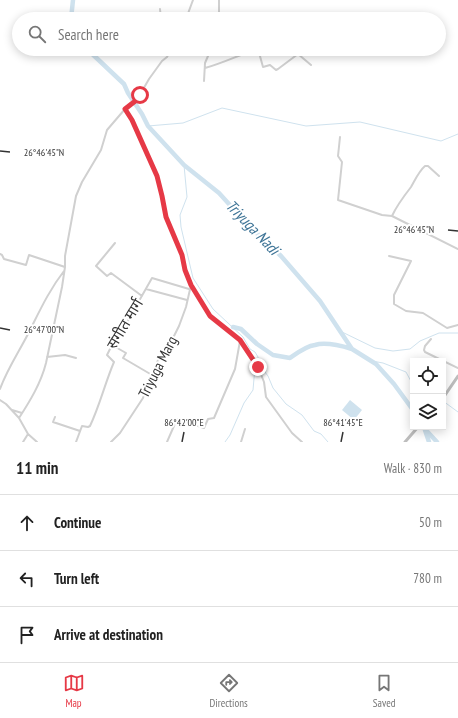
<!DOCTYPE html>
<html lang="en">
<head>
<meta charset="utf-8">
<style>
	:root { --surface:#fff; --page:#f2f2f2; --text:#222; --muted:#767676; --line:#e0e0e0; --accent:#e63946 }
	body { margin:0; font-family:"PT Sans Narrow","Noto Sans Devanagari",sans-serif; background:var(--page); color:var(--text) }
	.controls { position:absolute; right:12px; bottom:12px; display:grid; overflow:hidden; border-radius:0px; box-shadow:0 2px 10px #0003 }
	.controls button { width:36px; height:36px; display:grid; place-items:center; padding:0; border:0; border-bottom:1px solid var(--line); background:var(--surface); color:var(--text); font:20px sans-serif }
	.stop { position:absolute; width:12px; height:12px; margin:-9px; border:3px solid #e63946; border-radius:50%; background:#fff }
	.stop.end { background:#e63946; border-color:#fff; box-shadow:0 1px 4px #0008 }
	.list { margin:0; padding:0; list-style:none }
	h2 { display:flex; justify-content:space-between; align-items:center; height:52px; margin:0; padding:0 16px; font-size:17px }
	h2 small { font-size:13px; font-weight:400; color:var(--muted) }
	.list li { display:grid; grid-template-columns:26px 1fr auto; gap:12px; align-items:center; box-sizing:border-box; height:56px; padding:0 16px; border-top:1px solid var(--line) }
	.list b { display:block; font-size:15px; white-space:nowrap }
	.list em { font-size:13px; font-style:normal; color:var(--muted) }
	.icon { flex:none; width:22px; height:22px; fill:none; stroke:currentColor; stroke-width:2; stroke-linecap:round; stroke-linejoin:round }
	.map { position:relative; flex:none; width:458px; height:442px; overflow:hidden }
	.search { position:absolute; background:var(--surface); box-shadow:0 2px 10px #0003; left:12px; right:12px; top:12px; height:44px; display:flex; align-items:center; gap:10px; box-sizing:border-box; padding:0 14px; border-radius:22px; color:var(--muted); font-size:15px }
	.sheet { height:220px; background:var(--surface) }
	nav { display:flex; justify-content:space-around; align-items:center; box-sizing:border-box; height:56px; border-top:1px solid var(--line); background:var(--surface); font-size:11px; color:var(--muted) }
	nav a { display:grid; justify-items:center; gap:2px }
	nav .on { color:var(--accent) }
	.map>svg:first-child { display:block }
</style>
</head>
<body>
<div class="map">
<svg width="458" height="442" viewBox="0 0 458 442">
	<rect width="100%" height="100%" fill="#fff"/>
	<path fill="#cfe2ee" d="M350 400 362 410 354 420 342 410Z"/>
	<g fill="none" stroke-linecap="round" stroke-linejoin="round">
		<path stroke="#cfe2ee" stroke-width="1" d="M148 126 183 123 222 108 306 126 360 122 441 141 458 134
			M184 165 187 197 180 215 181 227 193 278 213 309 243 337 250 349 255 352 258 357V363L268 376 273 388 286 404 302 415 314 431 321 434 328 442
			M340 331 375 348 393 351 410 349 420 341 439 333H458
			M372 361 383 363 406 372 413 385
			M443 401 458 412
			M225 442 230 435 244 403 253 390 255 367"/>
		<path stroke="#cfe2ee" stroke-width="4.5" d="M71 19 73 0
			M87 49 124 84 128 93 142 114 148 126 184 165 219 193 248 225 281 256 320 301 352 349 376 364 394 384 413 410
			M233 327 241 329 257 344 273 355 290 358C297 353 306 346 315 345 325 342 342 346 352 349
			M424 428 437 442
			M425 430 429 442"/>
		<path stroke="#d0d0d0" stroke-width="2" d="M160 9 161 19
			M186 19 193 0
			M219 19V0
			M185 49 207 55
			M258 49 263 67 270 65 276 70 278 69 298 54 311 65
			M205 68C223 63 239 55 257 49
			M204 81 205 63 211 49
			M125 109 132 120 157 176 162 196 166 217 182 255 185 270 191 285 210 316 240 340 258 367 264 382 266 397 292 433 302 442
			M340 137 338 156 342 162 338 200 382 215 392 216 458 249
			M392 216C397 205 404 196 411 187 415 180 419 171 425 166H428L439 176
			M115 243 96 266 107 276 111 273 142 296
			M0 254 2 255 4 259 26 265 29 255 65 267
			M389 256 411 261 394 295V304L406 311 423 313 447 328 458 325
			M146 289 187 300
			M431 339 425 346 424 350 425 352 458 368
			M112 345 126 353 123 358 152 375
			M47 357 65 355 76 358
			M0 389C8 367 21 349 31 328 41 308 50 289 64 271
			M0 400 6 404 19 418 28 434 37 442
			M12 410 22 413
			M55 417 53 422 80 431
			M19 418C30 401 41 383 46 363L62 287 65 267V256L76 196 82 182 101 150 107 130 125 109 137 100 149 79 162 61 167 57 171 49
			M23 442 28 434
			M76 442 82 426 88 427 90 426C100 405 105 383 114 362L107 355 118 333 122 331 152 278 189 289
			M111 442 120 433 143 398 158 360 172 340 179 326 186 307 191 285
			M167 442 177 419 204 428 208 419 214 418 235 369 240 341
			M241 442 245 429"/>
		<path stroke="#bdbdbd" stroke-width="3" d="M443 398 458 376
			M405 442 418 427"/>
	</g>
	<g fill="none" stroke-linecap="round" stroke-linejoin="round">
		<path stroke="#e63946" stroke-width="5" d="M140 95 134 102 125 109 132 120 157 176 162 196 166 217 182 255 185 270 191 285 210 316 240 340 258 367"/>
	</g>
	<path fill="none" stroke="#333" stroke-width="1.5" d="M0 151 10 152M448 230 458 231M0 328 10 330M182 442 184 432M341 442 343 432"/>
	<g text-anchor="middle" stroke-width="4" stroke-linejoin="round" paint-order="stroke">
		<g font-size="15" fill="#333" stroke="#fff">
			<text transform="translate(125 324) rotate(-59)" y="5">संगीत मार्ग</text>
			<text transform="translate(158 367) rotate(-63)" y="5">Triyuga Marg</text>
		</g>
		<g font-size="16" font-style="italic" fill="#3f7597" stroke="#fff">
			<text transform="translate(253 227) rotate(46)" y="6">Triyuga Nadi</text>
		</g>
	</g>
	<g font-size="10" text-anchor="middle" fill="#333" stroke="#fff" stroke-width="4" stroke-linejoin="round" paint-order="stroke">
		<text x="44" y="156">26°46'45"N</text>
		<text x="414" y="233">26°46'45"N</text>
		<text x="44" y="333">26°47'00"N</text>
		<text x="184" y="426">86°42'00"E</text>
		<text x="343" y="426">86°41'45"E</text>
	</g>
</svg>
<div class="controls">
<button><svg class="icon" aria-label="locate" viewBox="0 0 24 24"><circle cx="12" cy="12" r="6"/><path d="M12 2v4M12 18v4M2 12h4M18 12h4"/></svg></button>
<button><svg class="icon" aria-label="layers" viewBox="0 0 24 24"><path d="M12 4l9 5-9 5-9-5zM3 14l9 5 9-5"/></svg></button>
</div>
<div class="stop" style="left:140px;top:95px"></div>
<div class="stop end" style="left:258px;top:367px"></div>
<div class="search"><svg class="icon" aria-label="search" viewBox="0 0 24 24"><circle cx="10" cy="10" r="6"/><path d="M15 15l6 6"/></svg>Search here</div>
</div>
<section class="sheet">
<h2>11 min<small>Walk · 830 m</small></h2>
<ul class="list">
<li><svg class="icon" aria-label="ahead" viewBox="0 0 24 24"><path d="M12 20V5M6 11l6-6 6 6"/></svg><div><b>Continue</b></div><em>50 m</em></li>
<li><svg class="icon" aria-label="left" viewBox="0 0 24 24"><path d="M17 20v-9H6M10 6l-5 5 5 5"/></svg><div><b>Turn left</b></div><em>780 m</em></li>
<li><svg class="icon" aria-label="arrive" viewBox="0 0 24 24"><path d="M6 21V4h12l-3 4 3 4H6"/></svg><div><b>Arrive at destination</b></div></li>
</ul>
</section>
<nav>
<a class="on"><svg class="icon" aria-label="map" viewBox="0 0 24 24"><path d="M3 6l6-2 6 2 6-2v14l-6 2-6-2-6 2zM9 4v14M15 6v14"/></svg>Map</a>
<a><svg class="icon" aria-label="directions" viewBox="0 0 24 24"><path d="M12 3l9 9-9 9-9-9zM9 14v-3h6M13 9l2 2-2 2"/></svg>Directions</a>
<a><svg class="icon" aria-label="saved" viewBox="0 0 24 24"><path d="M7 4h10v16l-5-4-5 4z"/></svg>Saved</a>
</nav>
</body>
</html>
